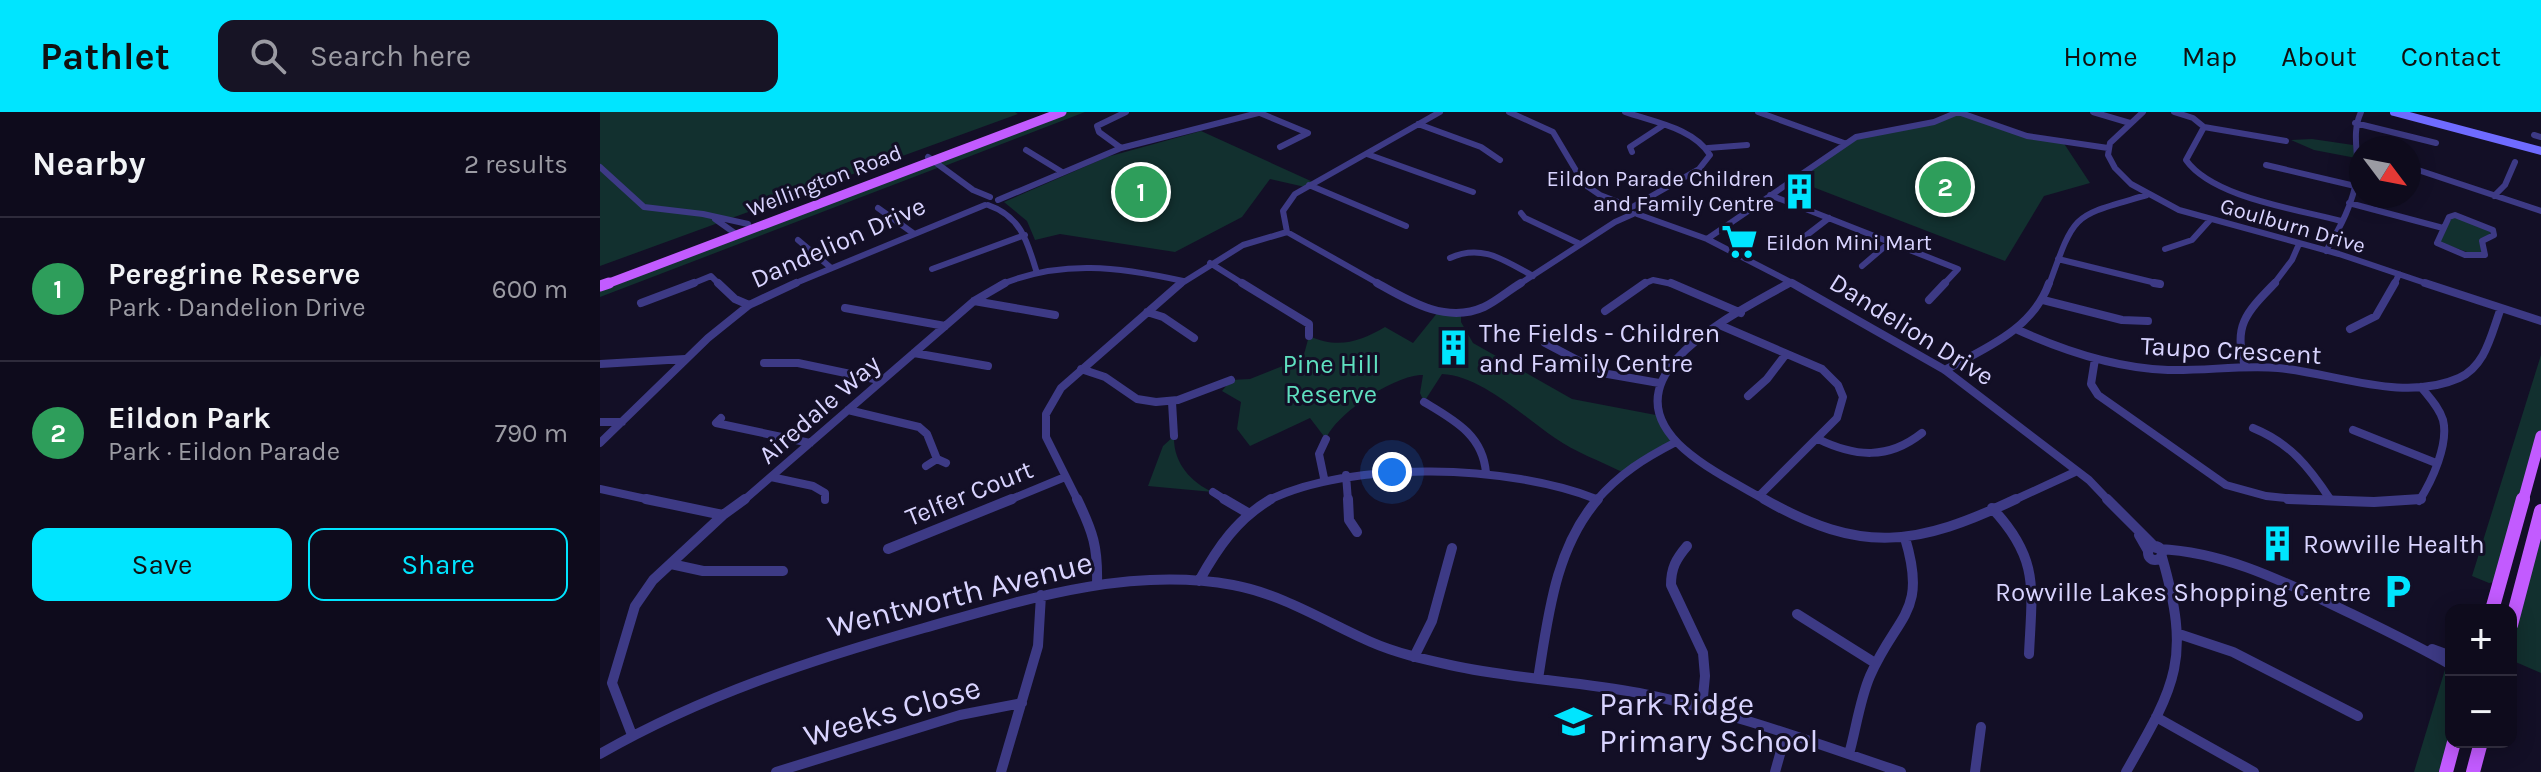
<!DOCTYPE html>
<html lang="en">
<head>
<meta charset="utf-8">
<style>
	:root { --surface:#0e0b1c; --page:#171425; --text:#f1f3f6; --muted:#9b9ba3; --line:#2e2b3b; --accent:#00e5ff }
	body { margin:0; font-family:Karla,sans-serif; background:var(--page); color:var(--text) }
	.controls { position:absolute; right:24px; bottom:24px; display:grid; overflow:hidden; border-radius:16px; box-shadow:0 4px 20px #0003 }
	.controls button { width:72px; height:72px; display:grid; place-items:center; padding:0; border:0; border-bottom:2px solid var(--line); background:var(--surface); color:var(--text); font:40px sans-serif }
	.compass { position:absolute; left:1749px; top:24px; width:72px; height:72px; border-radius:50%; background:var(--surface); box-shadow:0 4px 20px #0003; rotate:122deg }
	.you { position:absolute; left:792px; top:360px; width:28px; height:28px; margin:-20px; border:6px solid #fff; border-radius:50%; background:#1a73e8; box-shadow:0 0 0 12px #1a73e833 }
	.badge { display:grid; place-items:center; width:52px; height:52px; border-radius:50%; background:var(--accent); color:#fff; font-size:26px; font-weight:700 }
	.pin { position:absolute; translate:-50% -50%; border:4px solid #fff; box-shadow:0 2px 8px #0006 }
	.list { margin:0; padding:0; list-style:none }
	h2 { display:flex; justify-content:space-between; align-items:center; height:104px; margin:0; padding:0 32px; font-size:34px }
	h2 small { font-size:26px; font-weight:400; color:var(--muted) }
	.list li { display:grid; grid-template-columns:52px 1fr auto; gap:24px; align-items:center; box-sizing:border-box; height:144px; padding:0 32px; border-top:2px solid var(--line) }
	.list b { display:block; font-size:30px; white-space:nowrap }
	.list p { margin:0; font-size:26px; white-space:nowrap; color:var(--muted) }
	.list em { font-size:26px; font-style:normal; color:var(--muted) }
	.actions { display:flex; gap:16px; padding:24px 32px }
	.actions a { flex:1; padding:18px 0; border:2px solid var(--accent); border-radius:16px; text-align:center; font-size:28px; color:var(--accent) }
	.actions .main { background:var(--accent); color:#111 }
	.icon { flex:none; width:44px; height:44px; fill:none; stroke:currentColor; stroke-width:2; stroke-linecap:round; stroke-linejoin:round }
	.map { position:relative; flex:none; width:1941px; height:660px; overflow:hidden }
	header { display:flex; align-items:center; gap:48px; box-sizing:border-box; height:112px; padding:0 40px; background:var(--accent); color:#111 }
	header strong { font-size:38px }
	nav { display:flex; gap:44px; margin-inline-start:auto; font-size:28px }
	.search { width:560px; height:72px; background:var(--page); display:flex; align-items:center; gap:20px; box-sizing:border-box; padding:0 28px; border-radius:16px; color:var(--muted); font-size:30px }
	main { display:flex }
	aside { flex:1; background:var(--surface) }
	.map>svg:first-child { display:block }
</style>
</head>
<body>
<header>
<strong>Pathlet</strong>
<div class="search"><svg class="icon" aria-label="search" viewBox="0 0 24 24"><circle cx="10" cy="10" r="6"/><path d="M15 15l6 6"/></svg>Search here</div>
<nav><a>Home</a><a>Map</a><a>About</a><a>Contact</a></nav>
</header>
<main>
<aside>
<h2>Nearby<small>2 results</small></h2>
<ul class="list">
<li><span class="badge" style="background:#2e9e5b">1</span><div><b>Peregrine Reserve</b><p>Park · Dandelion Drive</p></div><em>600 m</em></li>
<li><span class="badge" style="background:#2e9e5b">2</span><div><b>Eildon Park</b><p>Park · Eildon Parade</p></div><em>790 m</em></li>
</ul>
<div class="actions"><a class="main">Save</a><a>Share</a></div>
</aside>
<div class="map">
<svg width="1941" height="660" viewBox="0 0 1941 660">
	<rect width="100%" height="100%" fill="#130f26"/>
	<path fill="#12302f" d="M0 0H415L418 2 0 154Z
		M462 0H485L342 55 333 48Z
		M1358 0 1414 19 1463 30 1490 71 1444 84 1405 149 1192 67 1256 25 1319 13Z
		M601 19 713 70 705 75 670 67 642 105 575 140 460 122 435 128 427 109 404 90 507 45Z
		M1712 27 1753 33 1756 46 1714 38 1691 28Z
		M327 51 340 55 0 185V174Z
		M1853 104 1887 115 1891 121 1879 129 1883 140H1867L1839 130Z
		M838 200 861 201V210L873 231 972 287 1061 304 1076 330 1022 360C1000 349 975 340 955 326 924 305 880 263 842 262L824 290 820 281 823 263C797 262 736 301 726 327L710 306 650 334 637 317 641 290 622 279 631 268 650 267 703 246 709 224C738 237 759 230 785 215L813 231Z
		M1941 243V323L1895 470 1889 471 1872 464Z
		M574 324C573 350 590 370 613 380L548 374 563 334Z
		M1941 419V561L1911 548V513Z
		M1847 551 1851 553V630L1846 660H1814Z"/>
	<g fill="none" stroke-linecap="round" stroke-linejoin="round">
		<path stroke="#3d3a85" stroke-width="6" d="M909 0 953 20 984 72 1000 83 1031 95
			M1025 0C1053 10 1094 16 1110 43L1099 57 1034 94
			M1158 0 1244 31
			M1358 0 1427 24 1508 36
			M1493 0 1530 11
			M1543 0 1510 31 1508 43 1515 56 1531 72 1579 98 1739 142 1831 173
			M1574 0 1593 6 1604 15 1586 48C1613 86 1697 97 1741 109
			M660 1 708 21 680 35
			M1755 11 1836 31
			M818 12 881 35 900 48
			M1604 15 1686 29
			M1934 23 1941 25
			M521 36 499 20 497 14 526 0
			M1108 36 1147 33
			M426 38 462 60
			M1032 40 1030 35 1062 14
			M767 42 873 80
			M328 45 373 78 390 85
			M1666 53 1755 74
			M0 55 44 95 103 102 148 112
			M1809 55 1941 99
			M709 73 806 114
			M1170 83 1358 157 1343 173
			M1894 84 1905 73 1915 50
			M398 88 521 36 662 0
			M1749 91 1843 116
			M388 93C420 104 427 128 436 158
			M278 96 313 121
			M921 101 925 106 980 132
			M1037 102 1107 127 1196 173
			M1855 103 1893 118 1894 123 1882 129 1885 143H1865L1837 131 1849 105Z
			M115 107 136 122
			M1203 126 1229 106
			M1107 127 1256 25 1334 10 1358 0
			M198 128 230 155
			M1565 137 1592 128 1610 108
			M1726 139C1740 116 1754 90 1757 63 1759 40 1751 22 1761 0
			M850 146C882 131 905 149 933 164
			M1458 147 1560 172
			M610 151 645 173
			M1262 154 1290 130
			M332 157 425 123
			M89 173 111 164 120 173
			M191 173 385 93
			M400 173C461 147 520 155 583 169
			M579 173 643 133 687 120
			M781 173 687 120 683 99 695 82 840 0
			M918 173 1015 110 1033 102
			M1041 173 1053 168 1077 173
			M1449 173C1476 98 1472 105 1547 83
			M1673 173 1692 148 1699 132
			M1794 173 1799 162"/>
		<path stroke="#3d3a85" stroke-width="8" d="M118 171 135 187 149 193
			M642 171 709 212V224
			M777 171C809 189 846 212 884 195 897 189 909 178 921 171
			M1071 171 1141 201
			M1192 171 1345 258 1489 368 1509 389
			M1554 171 1560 172
			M1825 171 1941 209
			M1329 188 1345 171
			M1443 188 1522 208 1548 209
			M374 189 455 203
			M41 191 94 171
			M245 196 345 214
			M1005 199 1045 171
			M547 200 563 205 594 226
			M1122 214 1222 257 1238 273 1243 285 1237 306 1159 384
			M1416 217C1464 239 1515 256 1568 258 1605 259 1642 253 1678 256 1735 261 1803 291 1859 266 1886 254 1891 222 1901 196
			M1750 217 1776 204 1795 171
			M945 231 1002 261 1059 271
			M314 241 388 254
			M1495 247 1491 272 1498 283 1626 373 1666 384 1716 389
			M164 251H198L279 268
			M0 252 85 247
			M1645 254C1632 213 1648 199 1675 171
			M481 257 505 265 537 287 556 290 578 288 631 268
			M1345 258C1386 236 1433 217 1449 171
			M1148 284 1167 267 1186 242
			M572 290 574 324
			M824 290C854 308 883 323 886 361
			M248 298 319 315 327 322 337 347 346 351
			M121 306 116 311 210 331
			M0 310H22
			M1653 316C1690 331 1709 355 1730 387
			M1753 318 1836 351
			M1218 327C1255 345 1288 348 1322 321
			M0 331 108 226 149 193 196 171
			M326 354 337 347
			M746 363 748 389
			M171 365 213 374 225 381V388
			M724 366 719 342 726 327
			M0 377 55 389
			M613 380 627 389
			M143 389 374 189 405 171
			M407 389 465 365
			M478 389 446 325V302L461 276 581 171
			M667 389C750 347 911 353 996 387
			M996 389C1019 362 1045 346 1076 330
			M1167 389C1139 373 1108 358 1084 337 1001 263 1136 202 1189 171
			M1412 389 1475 360
			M1819 389C1832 369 1849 332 1843 308 1839 295 1829 285 1821 275"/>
		<path stroke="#3d3a85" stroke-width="10" d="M46 387 123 403
			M477 387C493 420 498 435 497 472
			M624 387 648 401
			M748 387 749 408 757 420
			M1164 387C1262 443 1317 434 1416 387
			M1507 387 1556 436
			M1688 387 1774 390 1821 387
			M1392 396C1440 447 1432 477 1429 542
			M1539 423 1547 437
			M1087 434C1076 447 1071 456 1071 473L1103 541 1105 564 1102 595
			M1548 441a7 7 0 1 1 14 0a7 7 0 1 1-14 0Z
			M288 437 412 387
			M1559 437C1621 440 1674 465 1729 491 1770 511 1811 530 1851 553
			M71 452 103 459H183
			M599 469C618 435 637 407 671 387
			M1197 502 1275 551
			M1579 522 1633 540 1758 604
			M1832 537 1851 544
			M814 545 832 509 852 436
			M938 567C948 505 955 436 998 387
			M1556 605 1654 660
			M32 623 12 571 35 494 53 468 123 403 145 387
			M0 642C103 583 211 548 324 516 423 488 528 454 633 473 682 482 726 510 771 530 796 541 823 547 850 553 913 567 977 569 1039 581 1129 599 1215 631 1301 660
			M1249 642C1256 617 1260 587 1270 564 1297 502 1328 502 1305 426
			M176 660 360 603 422 591
			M401 660 438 534 441 483
			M1175 660 1186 621
			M1375 660 1381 615
			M1526 660C1577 571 1591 547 1562 445"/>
		<path stroke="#6f6bff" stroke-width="8" d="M1794 0 1941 39"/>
		<path stroke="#c25bff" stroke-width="9" d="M4 173 462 0"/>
		<path stroke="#c25bff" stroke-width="11" d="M0 174 9 171
			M1923 389 1941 324"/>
		<path stroke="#c25bff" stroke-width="14" d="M1892 498 1923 387
			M1911 513 1941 399
			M1846 660 1854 630
			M1873 660 1881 630"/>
	</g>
	<defs>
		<symbol id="building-bare" viewBox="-9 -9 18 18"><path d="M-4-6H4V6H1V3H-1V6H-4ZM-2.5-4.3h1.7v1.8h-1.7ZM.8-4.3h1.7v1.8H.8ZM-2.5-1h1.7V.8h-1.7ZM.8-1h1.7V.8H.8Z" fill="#00e5ff" stroke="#130f26" stroke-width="2.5" paint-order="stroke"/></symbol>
		<symbol id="supermarket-bare" viewBox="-9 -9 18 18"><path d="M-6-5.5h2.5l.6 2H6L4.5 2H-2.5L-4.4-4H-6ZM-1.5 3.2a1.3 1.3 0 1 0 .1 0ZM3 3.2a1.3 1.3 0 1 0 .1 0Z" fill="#00e5ff" stroke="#130f26" stroke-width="2.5" paint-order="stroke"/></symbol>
		<symbol id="parking-bare" viewBox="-9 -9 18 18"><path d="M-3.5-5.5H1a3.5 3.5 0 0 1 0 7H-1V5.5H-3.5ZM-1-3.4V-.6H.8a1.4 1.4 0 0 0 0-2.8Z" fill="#00e5ff" stroke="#130f26" stroke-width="2.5" paint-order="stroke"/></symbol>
		<symbol id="school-bare" viewBox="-9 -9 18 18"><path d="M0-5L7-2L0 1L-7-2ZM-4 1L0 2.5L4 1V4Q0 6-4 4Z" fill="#00e5ff" stroke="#130f26" stroke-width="2.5" paint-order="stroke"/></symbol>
	</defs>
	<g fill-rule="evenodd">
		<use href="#building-bare" x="1174" y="54" width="51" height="51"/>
		<use href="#supermarket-bare" x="1114" y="104" width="51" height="51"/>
		<use href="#building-bare" x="828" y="210" width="51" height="51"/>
		<use href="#building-bare" x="1652" y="406" width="51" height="51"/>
		<use href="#parking-bare" x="1772" y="454" width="51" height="51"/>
		<use href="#school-bare" x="948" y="584" width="51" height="51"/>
	</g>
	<g text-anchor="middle" stroke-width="6" stroke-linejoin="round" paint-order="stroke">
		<g font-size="22" fill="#d9d4ff" stroke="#130f26" text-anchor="end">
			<text x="1174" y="74">Eildon Parade Children<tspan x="1174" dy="25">and Family Centre</tspan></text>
			<text x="1166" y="138" text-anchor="start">Eildon Mini Mart</text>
		</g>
		<g font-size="22" fill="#d9d4ff" stroke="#130f26">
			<text transform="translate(224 68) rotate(-21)" y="8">Wellington Road</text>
			<text transform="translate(1693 113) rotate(16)" y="8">Goulburn Drive</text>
		</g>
		<g font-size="26" fill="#d9d4ff" stroke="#130f26">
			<text transform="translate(238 130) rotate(-24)" y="9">Dandelion Drive</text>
			<text transform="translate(1312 217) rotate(32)" y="9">Dandelion Drive</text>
			<text transform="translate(1631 238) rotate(3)" y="9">Taupo Crescent</text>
			<text transform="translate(219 297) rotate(-41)" y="9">Airedale Way</text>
			<text transform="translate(369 381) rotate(-22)" y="9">Telfer Court</text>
		</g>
		<g font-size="26" fill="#d9d4ff" stroke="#130f26" text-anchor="start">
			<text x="879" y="230">The Fields - Children<tspan x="879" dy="30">and Family Centre</tspan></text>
			<text x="1703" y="441">Rowville Health</text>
			<text x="1771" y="489" text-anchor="end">Rowville Lakes Shopping Centre</text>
		</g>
		<g font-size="26" fill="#5fe0c0" stroke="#130f26">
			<text x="731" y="261">Pine Hill<tspan x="731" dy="30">Reserve</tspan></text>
		</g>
		<g font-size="32" fill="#d9d4ff" stroke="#130f26">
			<text transform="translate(360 482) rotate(-14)" y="11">Wentworth Avenue</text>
			<text transform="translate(292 599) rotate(-16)" y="11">Weeks Close</text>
		</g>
		<g font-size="32" fill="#d9d4ff" stroke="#130f26" text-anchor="start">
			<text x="999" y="603">Park Ridge<tspan x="999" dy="37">Primary School</tspan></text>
		</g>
	</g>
</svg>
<div class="controls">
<button>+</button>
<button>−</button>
</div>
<svg class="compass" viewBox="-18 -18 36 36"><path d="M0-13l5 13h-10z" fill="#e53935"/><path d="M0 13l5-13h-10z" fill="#9b9ba3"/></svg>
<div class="you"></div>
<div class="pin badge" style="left:541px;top:80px;background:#2e9e5b">1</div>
<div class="pin badge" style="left:1345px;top:75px;background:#2e9e5b">2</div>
</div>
</main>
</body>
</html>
